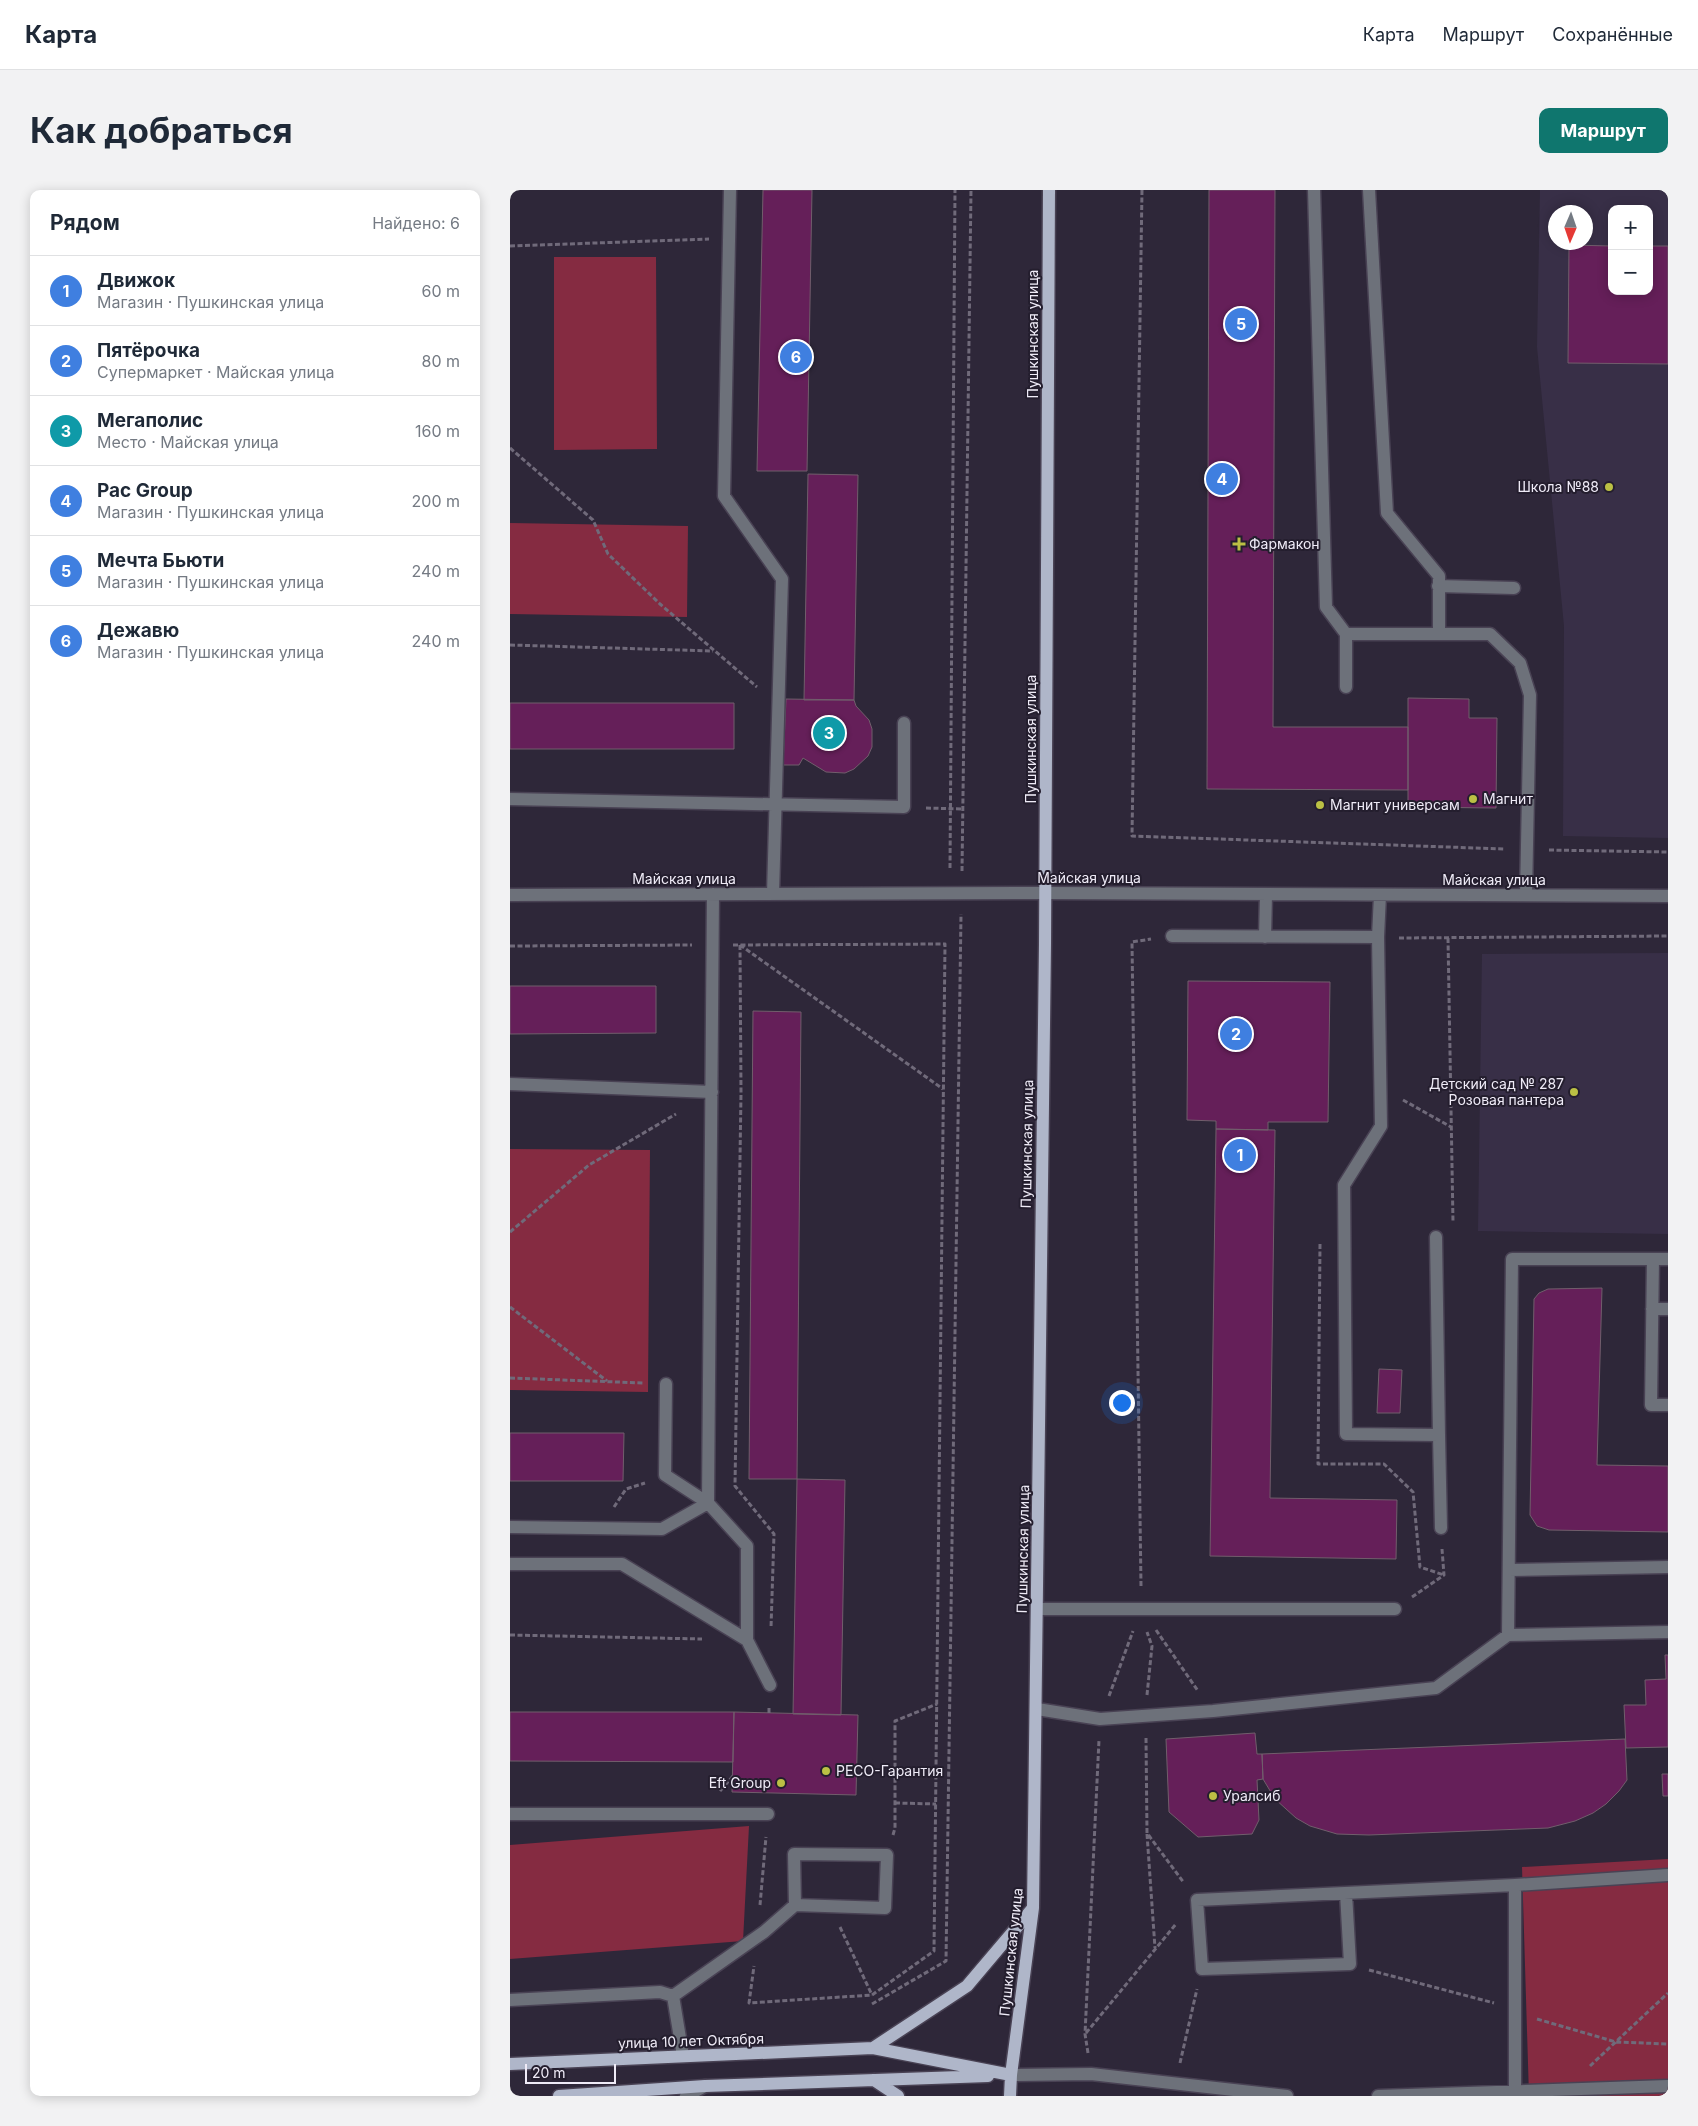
<!DOCTYPE html>
<html lang="ru">
<head>
<meta charset="utf-8">
<style>
	:root { --surface:#fff; --page:#f2f2f3; --text:#1f2937; --muted:#747a83; --line:#e0e1e3; --accent:#0f766e }
	body { margin:0; font-family:Inter,sans-serif; background:var(--page); color:var(--text) }
	.controls { position:absolute; right:15px; top:15px; display:grid; overflow:hidden; border-radius:10px; box-shadow:0 2px 12px #0003 }
	.controls button { width:45px; height:45px; display:grid; place-items:center; padding:0; border:0; border-bottom:1px solid var(--line); background:var(--surface); color:var(--text); font:25px sans-serif }
	.compass { position:absolute; left:1038px; top:15px; width:45px; height:45px; border-radius:50%; background:var(--surface); box-shadow:0 2px 12px #0003; rotate:182deg }
	.scale { position:absolute; left:15px; bottom:12px; width:91px; box-sizing:border-box; padding-left:5px; border:2px solid #efebf7; border-top:0; font-size:14px; line-height:18px; white-space:nowrap; color:#efebf7; -webkit-text-stroke:4px #241e2e; paint-order:stroke }
	.you { position:absolute; left:611px; top:1212px; width:18px; height:18px; margin:-12px; border:4px solid #fff; border-radius:50%; background:#1a73e8; box-shadow:0 0 0 8px #1a73e833 }
	.badge { display:grid; place-items:center; width:32px; height:32px; border-radius:50%; background:var(--accent); color:#fff; font-size:16px; font-weight:700 }
	.pin { position:absolute; translate:-50% -50%; border:2px solid #fff; box-shadow:0 1px 5px #0006 }
	.list { margin:0; padding:0; list-style:none }
	h2 { display:flex; justify-content:space-between; align-items:center; height:65px; margin:0; padding:0 20px; font-size:21px }
	h2 small { font-size:16px; font-weight:400; color:var(--muted) }
	.list li { display:grid; grid-template-columns:32px 1fr auto; gap:15px; align-items:center; box-sizing:border-box; height:70px; padding:0 20px; border-top:1px solid var(--line) }
	.list b { display:block; font-size:19px; white-space:nowrap }
	.list p { margin:0; font-size:16px; white-space:nowrap; color:var(--muted) }
	.list em { font-size:16px; font-style:normal; color:var(--muted) }
	.map { position:relative; flex:none; width:1158px; height:1906px; overflow:hidden; border-radius:10px }
	header { display:flex; align-items:center; gap:30px; box-sizing:border-box; height:70px; padding:0 25px; background:var(--surface); border-bottom:1px solid var(--line) }
	header strong { font-size:24px }
	nav { display:flex; gap:28px; margin-inline-start:auto; font-size:18px }
	.intro { display:flex; align-items:center; justify-content:space-between; box-sizing:border-box; height:120px; padding:0 30px }
	h1 { margin:0; font-size:35px }
	.button { padding:12px 22px; border-radius:10px; background:var(--accent); color:#fff; font-size:18px; font-weight:700 }
	main { display:flex; gap:30px; padding:0 30px }
	aside { flex:1; background:var(--surface); border-radius:10px; box-shadow:0 2px 12px #0003 }
	.map>svg:first-child { display:block }
</style>
</head>
<body>
<header>
<strong>Карта</strong>
<nav><a>Карта</a><a>Маршрут</a><a>Сохранённые</a></nav>
</header>
<div class="intro"><h1>Как добраться</h1><a class="button">Маршрут</a></div>
<main>
<aside>
<h2>Рядом<small>Найдено: 6</small></h2>
<ul class="list">
<li><span class="badge" style="background:#3f7fe0">1</span><div><b>Движок</b><p>Магазин · Пушкинская улица</p></div><em>60 m</em></li>
<li><span class="badge" style="background:#3f7fe0">2</span><div><b>Пятёрочка</b><p>Супермаркет · Майская улица</p></div><em>80 m</em></li>
<li><span class="badge" style="background:#0f9aa8">3</span><div><b>Мегаполис</b><p>Место · Майская улица</p></div><em>160 m</em></li>
<li><span class="badge" style="background:#3f7fe0">4</span><div><b>Pac Group</b><p>Магазин · Пушкинская улица</p></div><em>200 m</em></li>
<li><span class="badge" style="background:#3f7fe0">5</span><div><b>Мечта Бьюти</b><p>Магазин · Пушкинская улица</p></div><em>240 m</em></li>
<li><span class="badge" style="background:#3f7fe0">6</span><div><b>Дежавю</b><p>Магазин · Пушкинская улица</p></div><em>240 m</em></li>
</ul>
</aside>
<div class="map">
<svg width="1158" height="1906" viewBox="0 0 1158 1906">
	<rect width="100%" height="100%" fill="#2e2739"/>
	<path fill="#382f47" fill-rule="evenodd" d="M1030 0H1158V648L1053 646 1054 436 1027 157ZM1102 19H1139V101H1102ZM1046 22H1076V52H1046Z
		M1158 763V1044L968 1041 972 764Z"/>
	<path fill="#852b41" d="M44 67H146L147 259 44 260Z
		M0 333 178 336 177 427 0 424Z
		M0 959 140 960 138 1202 0 1200Z
		M239 1636 233 1751 0 1769V1655Z
		M1158 1669V1906H1019L1012 1677Z"/>
	<path fill="#651f59" stroke="#715e6c" d="M253 0H302L297 281H247Z
		M699 0H765L763 537H898V600L697 599Z
		M1059 55 1102 56V101H1139V56H1158V174L1058 173Z
		M298 284 348 285 344 510H294Z
		M898 508 959 509V528H987L986 618 898 617Z
		M276 509 344 510 346 516 359 530 362 539V557L358 566 344 579 335 583 316 582 293 568 289 575H273Z
		M0 513H224V559H0Z
		M678 791 820 792 818 932H758V940L706 939V931L677 930Z
		M0 796H146V843L0 844Z
		M243 821 291 822 287 1289H239Z
		M706 939 765 940 760 1308 887 1310 886 1369 700 1366Z
		M1092 1098 1087 1275 1158 1276V1342L1039 1340 1027 1336 1020 1325 1024 1109 1029 1103 1038 1099Z
		M869 1179 892 1180 890 1223H867Z
		M0 1243H114L113 1291H0Z
		M287 1289 335 1290 331 1525 283 1524Z
		M1155 1465H1158V1557L1116 1558 1114 1515H1136L1135 1490 1156 1489Z
		M0 1522H224L223 1572 0 1571Z
		M224 1522 348 1525 346 1605 222 1602Z
		M745 1543 747 1564H752L753 1589 747 1590 749 1630 742 1644 688 1647 659 1622 656 1549Z
		M1115 1549 1117 1590 1109 1601 1096 1614 1083 1623 1065 1631 1038 1638 859 1645 827 1644 800 1636 786 1628 765 1609 753 1589 752 1564Z
		M1152 1584H1158V1606H1153Z"/>
	<g fill="none" stroke-linecap="round" stroke-linejoin="round">
		<defs>
			<path id="minor" d="M220 0 214 306 272 389 263 704
				M804 0 816 417 836 444H980L1010 473 1020 505 1016 705
				M859 0 877 323 929 386V444
				M928 396 1004 398
				M836 444V497
				M0 609 394 617V533
				M203 704 198 1313 237 1356V1450L260 1495
				M0 705 535 703 1158 706
				M870 705 868 747 871 936 834 995 836 1244 929 1245 926 1047
				M662 746 868 747
				M755 747 756 704
				M0 894 202 902
				M1143 1069 1141 1215H1158
				M1142 1119H1158
				M929 1245 931 1338
				M0 1337 152 1339 198 1313 155 1285 156 1194
				M0 1374H112L237 1450
				M999 1380 1158 1377
				M527 1419H885
				M998 1445 1002 1069H1158
				M527 1519 590 1529 703 1521 926 1498 998 1445 1158 1442
				M0 1624H258
				M836 1703 840 1774 692 1779 687 1710 1005 1695 1158 1685
				M163 1806 254 1742 285 1715 375 1718 377 1665 284 1664 285 1715
				M0 1810 150 1802 163 1806 173 1866
				M501 1885 581 1884 777 1906
				M176 1906 195 1896
				M868 1906 1158 1896
				M1002 1906 1005 1901V1695"/>
			<path id="major" d="M363 1858 457 1796 523 1718
				M0 1874 363 1858 501 1885
				M364 1890 388 1906
				M49 1906 195 1896 478 1886
				M500 1906 501 1885 523 1718 535 754 539 0"/>
		</defs>
		<use href="#minor" stroke="#494254" stroke-width="15"/>
		<use href="#major" stroke="#494254" stroke-width="15"/>
		<path stroke="#706a7a" stroke-width="3" stroke-dasharray="5 2.5" stroke-linecap="butt" d="M632 0 622 646 995 659
			M0 56 199 49
			M0 258 83 330 98 364 150 414 247 497
			M0 455 203 461
			M416 618 452 619
			M1039 660 1158 662
			M440 678 445 0
			M452 681 461 0
			M889 748 1158 746
			M938 748 943 1032
			M223 755 435 754 424 1761 362 1805 239 1813 244 1776
			M230 755 231 903 225 1296 264 1344 261 1438
			M230 755 433 899
			M0 756 182 755
			M893 910 941 937
			M0 1042 79 975 166 924
			M810 1054 808 1274H874L903 1302 910 1377 934 1385
			M0 1117 97 1191
			M0 1188 134 1193
			M104 1317 116 1299 135 1293
			M631 1396 622 752 641 749
			M902 1407 934 1385 932 1359
			M646 1440 688 1501
			M0 1445 192 1449
			M637 1505 642 1456 637 1442
			M599 1506 623 1441
			M259 1523V1516
			M636 1548 637 1643 674 1693
			M210 1601 223 1586
			M385 1613 426 1614
			M637 1644 645 1758
			M383 1645 385 1638V1531L427 1514
			M250 1715 256 1647
			M330 1737 362 1805
			M859 1780 984 1813
			M362 1814 436 1771 451 724
			M1027 1829 1106 1852 1158 1854
			M576 1843 666 1734
			M578 1863 575 1844 589 1550
			M670 1873 687 1799
			M1080 1876 1158 1803"/>
		<use href="#minor" stroke="#6d717a" stroke-width="12"/>
		<use href="#major" stroke="#afb6c9" stroke-width="12"/>
	</g>
	<g fill="#bbc044" stroke="#241e2e" stroke-width="2">
		<circle cx="1099" cy="297" r="5"/>
		<path d="M726.5 346.5h5v5h5v5h-5v5h-5v-5h-5v-5h5z"/>
		<circle cx="963" cy="609" r="5"/>
		<circle cx="810" cy="615" r="5"/>
		<circle cx="1064" cy="902" r="5"/>
		<circle cx="316" cy="1581" r="5"/>
		<circle cx="271" cy="1593" r="5"/>
		<circle cx="703" cy="1606" r="5"/>
	</g>
	<g text-anchor="middle" stroke-width="4" stroke-linejoin="round" paint-order="stroke">
		<g font-size="14" fill="#efebf7" stroke="#241e2e">
			<text transform="translate(523 144) rotate(-90)" y="5">Пушкинская улица</text>
			<text transform="translate(521 549) rotate(-90)" y="5">Пушкинская улица</text>
			<text x="579" y="693">Майская улица</text>
			<text x="174" y="694">Майская улица</text>
			<text x="984" y="695">Майская улица</text>
			<text transform="translate(517 954) rotate(-89)" y="5">Пушкинская улица</text>
			<text transform="translate(513 1359) rotate(-89)" y="5">Пушкинская улица</text>
			<text transform="translate(501 1762) rotate(-84)" y="5">Пушкинская улица</text>
			<text transform="translate(181 1851) rotate(-2)" y="5">улица 10 лет Октября</text>
		</g>
		<g font-size="14" fill="#efebf7" stroke="#241e2e" text-anchor="start">
			<text x="1089" y="302" text-anchor="end">Школа №88</text>
			<text x="739" y="359">Фармакон</text>
			<text x="973" y="614">Магнит</text>
			<text x="820" y="620">Магнит универсам</text>
			<text x="1054" y="899" text-anchor="end">Детский сад № 287<tspan x="1054" dy="16">Розовая пантера</tspan></text>
			<text x="326" y="1586">РЕСО-Гарантия</text>
			<text x="261" y="1598" text-anchor="end">Eft Group</text>
			<text x="713" y="1611">Уралсиб</text>
		</g>
	</g>
</svg>
<div class="controls">
<button>+</button>
<button>−</button>
</div>
<svg class="compass" viewBox="-18 -18 36 36"><path d="M0-13l5 13h-10z" fill="#e53935"/><path d="M0 13l5-13h-10z" fill="#747a83"/></svg>
<div class="scale">20 m</div>
<div class="you"></div>
<div class="pin badge" style="left:730px;top:965px;background:#3f7fe0">1</div>
<div class="pin badge" style="left:726px;top:844px;background:#3f7fe0">2</div>
<div class="pin badge" style="left:319px;top:543px;background:#0f9aa8">3</div>
<div class="pin badge" style="left:712px;top:289px;background:#3f7fe0">4</div>
<div class="pin badge" style="left:731px;top:134px;background:#3f7fe0">5</div>
<div class="pin badge" style="left:286px;top:167px;background:#3f7fe0">6</div>
</div>
</main>
</body>
</html>
